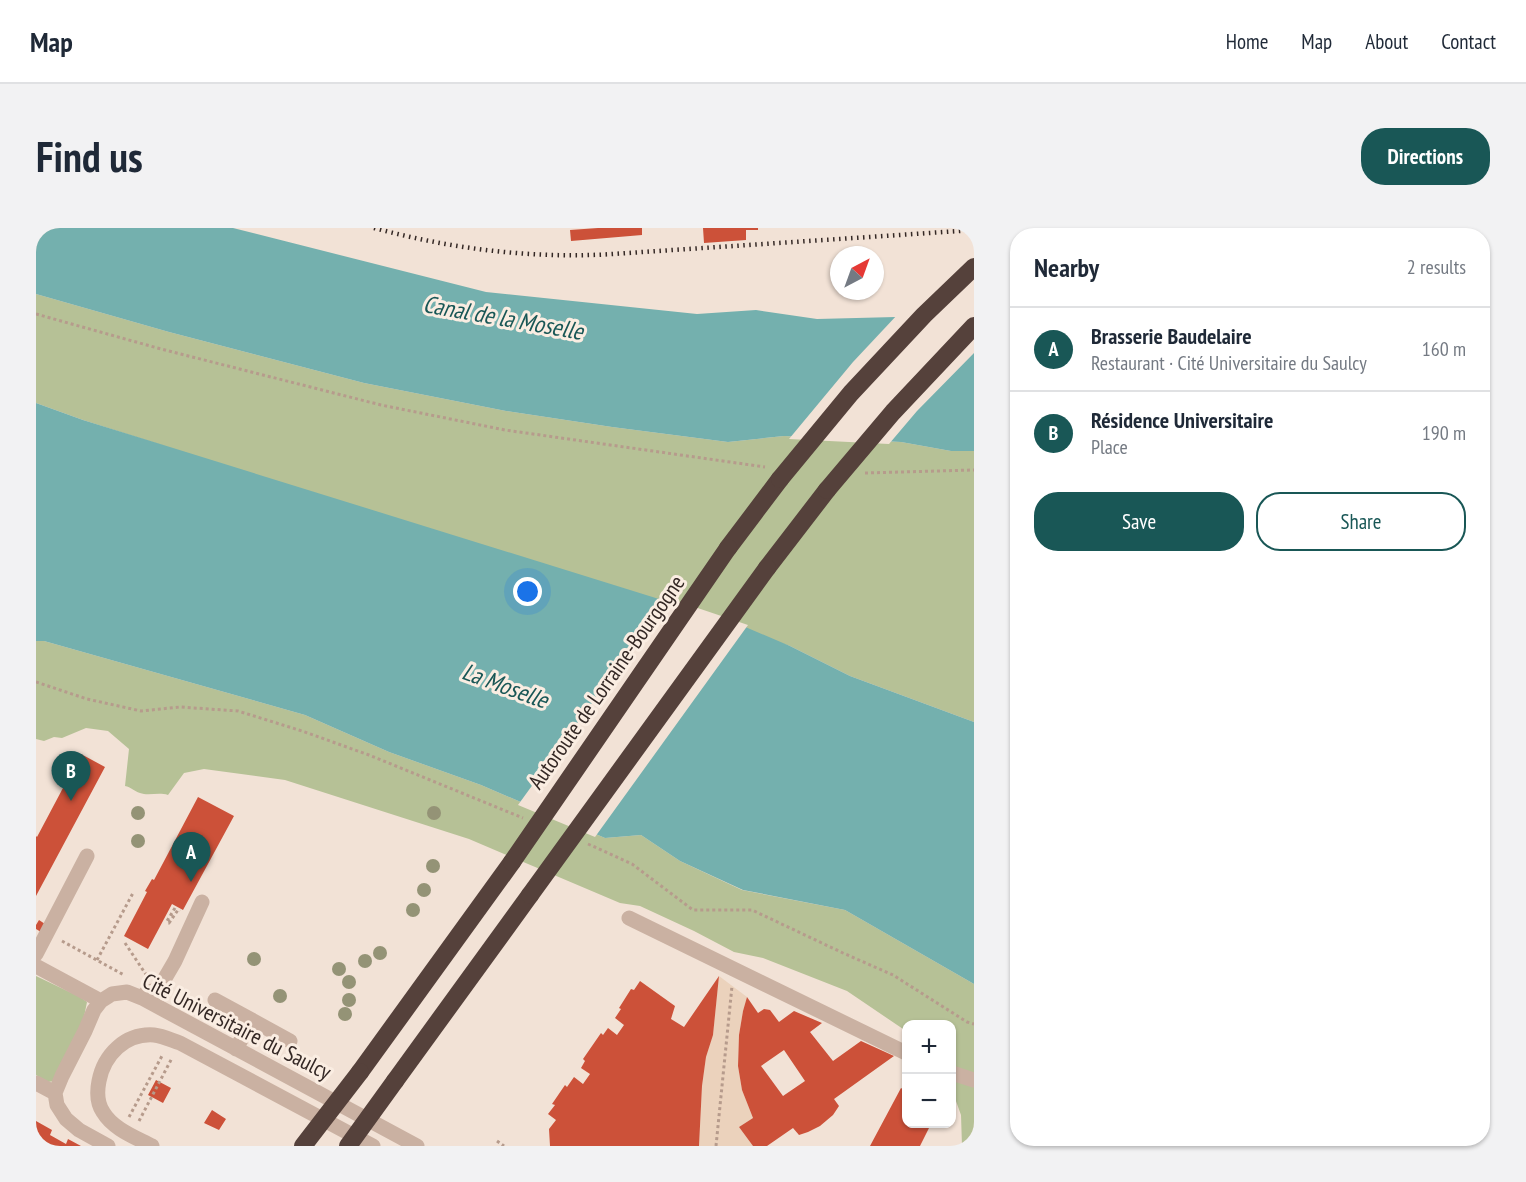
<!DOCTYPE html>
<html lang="en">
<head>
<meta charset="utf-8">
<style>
	:root { --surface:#fff; --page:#f2f2f3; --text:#1f2937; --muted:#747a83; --line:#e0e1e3; --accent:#195756 }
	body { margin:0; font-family:"PT Sans Narrow",sans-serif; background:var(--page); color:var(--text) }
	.controls { position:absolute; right:18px; bottom:18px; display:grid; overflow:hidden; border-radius:12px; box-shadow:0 2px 4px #0004 }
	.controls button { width:54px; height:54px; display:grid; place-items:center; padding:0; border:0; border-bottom:2px solid var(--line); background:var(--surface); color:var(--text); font:30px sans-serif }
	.compass { position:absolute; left:794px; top:18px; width:54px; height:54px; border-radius:50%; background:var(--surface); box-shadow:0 2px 4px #0004; rotate:41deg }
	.you { position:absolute; left:492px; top:364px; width:21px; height:21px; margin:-15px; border:4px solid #fff; border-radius:50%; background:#1a73e8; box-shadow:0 0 0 9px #1a73e833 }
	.badge { display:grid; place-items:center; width:39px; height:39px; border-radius:50%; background:var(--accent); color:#fff; font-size:20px; font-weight:700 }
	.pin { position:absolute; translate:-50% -50px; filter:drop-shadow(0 2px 3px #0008) }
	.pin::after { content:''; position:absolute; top:32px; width:21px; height:18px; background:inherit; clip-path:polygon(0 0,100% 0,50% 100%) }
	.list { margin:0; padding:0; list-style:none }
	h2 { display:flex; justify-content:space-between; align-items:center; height:78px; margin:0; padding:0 24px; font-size:26px }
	h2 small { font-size:20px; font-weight:400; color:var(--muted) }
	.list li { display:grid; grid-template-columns:39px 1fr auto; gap:18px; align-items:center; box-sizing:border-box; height:84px; padding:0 24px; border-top:2px solid var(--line) }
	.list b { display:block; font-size:22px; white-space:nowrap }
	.list p { margin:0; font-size:20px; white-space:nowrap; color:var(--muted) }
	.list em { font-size:20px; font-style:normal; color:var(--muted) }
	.actions { display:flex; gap:12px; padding:18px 24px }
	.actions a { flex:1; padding:14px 0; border:2px solid var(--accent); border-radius:24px; text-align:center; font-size:21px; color:var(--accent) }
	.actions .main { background:var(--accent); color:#fff }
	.map { position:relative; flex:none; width:938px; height:918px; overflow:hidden; border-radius:24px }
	header { display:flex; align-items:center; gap:36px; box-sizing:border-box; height:84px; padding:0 30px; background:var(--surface); border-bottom:2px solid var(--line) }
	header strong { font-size:28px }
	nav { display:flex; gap:33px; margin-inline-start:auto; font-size:21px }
	.intro { display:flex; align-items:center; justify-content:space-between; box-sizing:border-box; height:144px; padding:0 36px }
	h1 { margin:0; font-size:42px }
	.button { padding:15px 27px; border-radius:24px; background:var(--accent); color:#fff; font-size:21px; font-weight:700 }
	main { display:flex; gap:36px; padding:0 36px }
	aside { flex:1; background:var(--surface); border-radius:24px; box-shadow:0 2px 4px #0004 }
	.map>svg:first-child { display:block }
</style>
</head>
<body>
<header>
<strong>Map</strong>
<nav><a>Home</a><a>Map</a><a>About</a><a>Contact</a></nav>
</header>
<div class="intro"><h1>Find us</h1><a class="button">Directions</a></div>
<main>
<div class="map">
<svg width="938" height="918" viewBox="0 0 938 918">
	<rect width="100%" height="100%" fill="#f2e2d6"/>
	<path fill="#b6c196" d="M0 66 133 104 328 155 470 183 576 199 692 214 748 208 865 214 915 223H938V494L814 448 754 418 47 192 0 175Z
		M0 413H8L269 487 353 524 445 557 569 610 605 607 644 633 706 662 809 682 938 756V918H926L925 887 916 862V796H870V803L811 763 727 730 698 724 658 703 604 678 584 675 433 611 249 552 168 541 148 545 132 567C123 564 112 568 104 565 98 563 95 559 89 558L93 521 72 503 50 500 26 510 18 509 8 513 0 511Z
		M0 748 44 769 51 774 45 804 18 853 12 854 0 847Z"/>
	<path fill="#ebd2bc" d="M683 748 711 769 707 783 703 807 702 838 706 862 717 890 703 899 717 918H663L666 858 670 829 677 806Z"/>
	<path fill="#74b0ae" d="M0 0H197L450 64 661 86 720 82 781 91 938 87V223H915L865 214 748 208 692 214 576 199 470 183 328 155 133 104 0 66Z
		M0 175 47 192 700 395 754 418 814 448 938 494V756L809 682 707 662 644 633 605 607 569 610 445 557 353 524 269 487 8 413H0Z"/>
	<path fill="#f2e2d6" d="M938 84V125L881 183 853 216 753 211 817 134 862 86Z
		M632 370 712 397 559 609 482 577Z"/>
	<path fill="#cc5139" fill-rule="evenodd" d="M562 0H606V7L535 13 534 2Z
		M667 0H722V2H710V12L668 15Z
		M45 526 69 539 0 668V608L1 609Z
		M162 569 198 588 147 682 136 676 112 721 88 708 111 664 109 663 116 651 118 652Z
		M3 692 9 696 5 704 0 701V697Z
		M683 748 677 807 670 829 666 858 663 918H514L513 901 520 892 512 886 519 877 516 876 529 857 531 859 538 849 547 856 554 846 545 840 549 833 547 831 565 805 567 807 572 800 581 807 588 797 579 790 585 781 583 780 595 761 598 762 604 753 639 778 635 791 648 799Z
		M711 769 722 785 728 781 734 782 743 794 758 783 786 795 774 804 797 833 825 813 858 828 798 871 803 878 797 887 784 898 772 904 763 907 757 900 731 918H717L703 899 717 890 706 862 702 838 703 807 707 783ZM748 822 769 853 747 868 725 838Z
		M120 852 135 860 127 875 112 867Z
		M865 860 870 863V896H895L884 918H834Z
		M176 882 190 891 183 902 168 895Z
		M0 893 16 902 14 907 30 916 32 911 45 918H0Z"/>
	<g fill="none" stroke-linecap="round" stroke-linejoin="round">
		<path stroke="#b69b8c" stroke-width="3" stroke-dasharray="3 3" stroke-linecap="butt" d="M0 86 125 121 345 177 469 202 729 239
			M829 245 938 242
			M0 454 51 471 105 483 144 479 202 483 266 503 333 527 487 590
			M552 616 596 636 657 682H716L807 725 857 747 931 794 938 796
			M139 680 131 693 133 695 142 682 144 683
			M26 713 88 747
			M89 715 111 748
			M61 732 97 665
			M93 889 127 826
			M103 893 136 830
			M461 913 468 918
			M680 918 696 758"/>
		<path stroke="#cab1a2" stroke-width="15" d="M593 690 870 825
			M0 726 51 628
			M0 738 65 773
			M106 770 110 765 120 762 125 757 139 733 166 674
			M179 772 254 813
			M200 821 216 792
			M916 845 938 852
			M0 855 19 865
			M72 918 43 902 30 891 21 877 19 865 26 848 49 803 58 782 65 773 76 766 91 764 106 770 381 918
			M116 918C99 909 77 901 67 884 61 875 61 863 63 853 68 827 89 805 118 807 127 808 135 812 144 815L337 918"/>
		<path stroke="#55413b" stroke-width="18" d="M692 320 744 251
			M731 340 791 262
			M324 844 476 634
			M359 853 494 667"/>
		<path stroke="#342825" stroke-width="4.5" stroke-dasharray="1.5 4.5" stroke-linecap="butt" d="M338 0C416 21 496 31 577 26L938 2"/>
		<path stroke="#55413b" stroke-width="18" d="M744 251 815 165 888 87 938 39
			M791 262 857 184 938 98
			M476 634 692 320
			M494 667 731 340
			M267 918 324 844
			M312 918 359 853"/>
	</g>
	<g fill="#949376">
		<circle cx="102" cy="585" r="7"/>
		<circle cx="398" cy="585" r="7"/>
		<circle cx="102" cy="613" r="7"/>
		<circle cx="397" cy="638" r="7"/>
		<circle cx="388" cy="662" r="7"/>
		<circle cx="377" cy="682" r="7"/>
		<circle cx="344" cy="725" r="7"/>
		<circle cx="218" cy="731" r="7"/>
		<circle cx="329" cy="733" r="7"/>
		<circle cx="303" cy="741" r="7"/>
		<circle cx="313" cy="754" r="7"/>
		<circle cx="244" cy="768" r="7"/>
		<circle cx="313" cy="772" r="7"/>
		<circle cx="309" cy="786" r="7"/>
	</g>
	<g text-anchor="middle" stroke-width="6" stroke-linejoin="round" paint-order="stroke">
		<g font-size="22" fill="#342825" stroke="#faede2">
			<text transform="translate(570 454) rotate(-55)" y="8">Autoroute de Lorraine-Bourgogne</text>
			<text transform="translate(201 798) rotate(27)" y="8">Cité Universitaire du Saulcy</text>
		</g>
		<g font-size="24" font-style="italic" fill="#195756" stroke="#faede2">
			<text transform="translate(467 90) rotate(10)" y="8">Canal de la Moselle</text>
			<text transform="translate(469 458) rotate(20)" y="8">La Moselle</text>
		</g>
	</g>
</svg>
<div class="controls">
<button>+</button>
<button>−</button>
</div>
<svg class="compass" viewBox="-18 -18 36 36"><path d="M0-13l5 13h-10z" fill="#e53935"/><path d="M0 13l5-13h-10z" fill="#747a83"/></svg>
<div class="you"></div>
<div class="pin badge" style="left:155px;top:654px">A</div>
<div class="pin badge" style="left:35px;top:573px">B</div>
</div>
<aside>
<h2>Nearby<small>2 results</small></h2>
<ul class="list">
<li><span class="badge">A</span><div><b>Brasserie Baudelaire</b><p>Restaurant · Cité Universitaire du Saulcy</p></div><em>160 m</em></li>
<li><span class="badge">B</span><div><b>Résidence Universitaire</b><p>Place</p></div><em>190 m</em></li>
</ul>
<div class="actions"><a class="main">Save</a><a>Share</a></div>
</aside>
</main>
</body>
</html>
